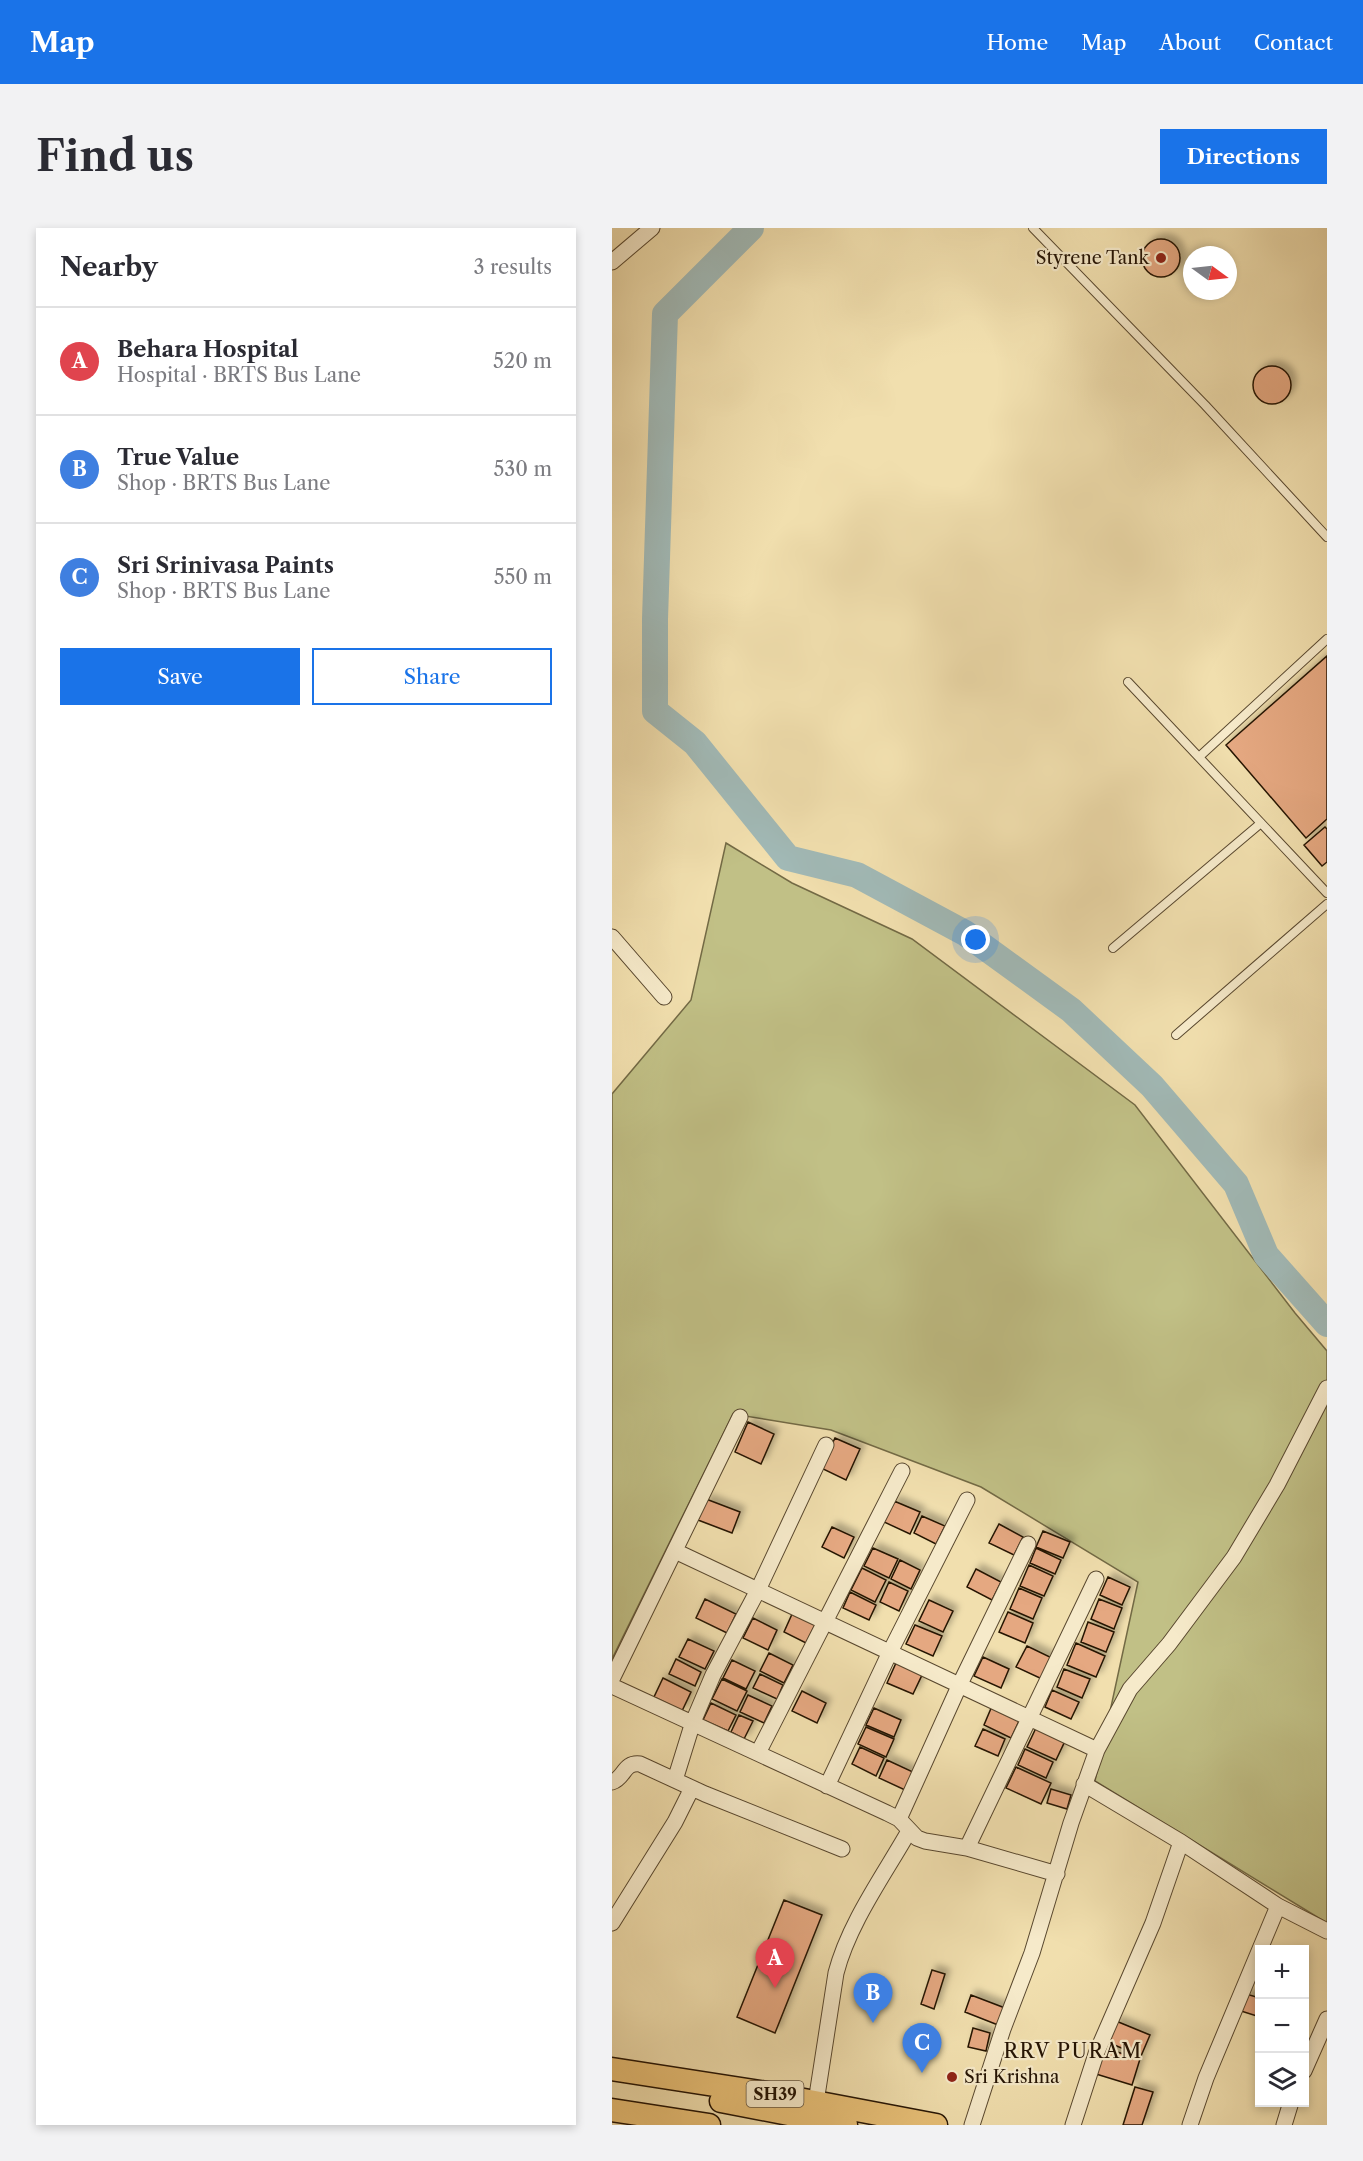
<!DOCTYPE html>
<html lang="en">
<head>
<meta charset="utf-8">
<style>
	:root { --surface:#fff; --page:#f2f2f3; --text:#2b2b33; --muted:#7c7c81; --line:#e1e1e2; --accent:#1a73e8 }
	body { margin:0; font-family:"Libre Caslon Text",serif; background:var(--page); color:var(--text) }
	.controls { position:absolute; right:18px; bottom:18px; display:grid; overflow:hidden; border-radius:0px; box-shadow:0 3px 9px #0003 }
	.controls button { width:54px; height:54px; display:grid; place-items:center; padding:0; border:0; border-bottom:2px solid var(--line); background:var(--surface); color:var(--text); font:30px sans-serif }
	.compass { position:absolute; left:571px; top:18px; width:54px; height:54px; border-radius:50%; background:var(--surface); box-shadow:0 3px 9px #0003; rotate:105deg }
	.you { position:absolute; left:364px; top:712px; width:21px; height:21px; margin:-15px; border:4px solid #fff; border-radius:50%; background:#1a73e8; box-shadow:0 0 0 9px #1a73e833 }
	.badge { display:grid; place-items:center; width:39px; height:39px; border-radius:50%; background:var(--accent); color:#fff; font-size:20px; font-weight:700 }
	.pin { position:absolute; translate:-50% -50px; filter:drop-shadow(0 2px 3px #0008) }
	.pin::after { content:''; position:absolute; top:32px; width:21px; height:18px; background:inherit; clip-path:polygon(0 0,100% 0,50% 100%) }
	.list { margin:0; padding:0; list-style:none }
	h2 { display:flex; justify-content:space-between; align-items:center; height:78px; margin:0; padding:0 24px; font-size:26px }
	h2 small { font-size:20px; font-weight:400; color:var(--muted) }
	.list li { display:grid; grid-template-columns:39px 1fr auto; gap:18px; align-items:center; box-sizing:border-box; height:108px; padding:0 24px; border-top:2px solid var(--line) }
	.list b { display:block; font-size:22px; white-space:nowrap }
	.list p { margin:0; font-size:20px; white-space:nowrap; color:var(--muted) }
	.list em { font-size:20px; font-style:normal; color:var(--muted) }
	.actions { display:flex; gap:12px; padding:18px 24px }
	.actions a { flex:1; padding:14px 0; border:2px solid var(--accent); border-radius:0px; text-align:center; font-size:21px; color:var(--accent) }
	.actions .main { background:var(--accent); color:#fff }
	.icon { flex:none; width:33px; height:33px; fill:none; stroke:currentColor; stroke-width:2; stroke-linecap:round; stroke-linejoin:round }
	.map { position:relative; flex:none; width:715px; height:1897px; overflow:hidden; border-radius:0px }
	header { display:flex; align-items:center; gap:36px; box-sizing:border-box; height:84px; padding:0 30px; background:var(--accent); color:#fff }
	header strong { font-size:28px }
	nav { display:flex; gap:33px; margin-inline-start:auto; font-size:21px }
	.intro { display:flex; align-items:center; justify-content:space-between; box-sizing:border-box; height:144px; padding:0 36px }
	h1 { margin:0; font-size:42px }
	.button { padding:15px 27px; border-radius:0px; background:var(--accent); color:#fff; font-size:21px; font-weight:700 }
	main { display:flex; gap:36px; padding:0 36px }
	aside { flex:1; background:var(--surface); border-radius:0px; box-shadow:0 3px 9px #0003 }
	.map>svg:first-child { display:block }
</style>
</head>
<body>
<header>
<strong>Map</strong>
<nav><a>Home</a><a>Map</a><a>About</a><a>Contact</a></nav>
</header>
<div class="intro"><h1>Find us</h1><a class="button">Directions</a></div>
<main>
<aside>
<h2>Nearby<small>3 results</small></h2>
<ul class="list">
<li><span class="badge" style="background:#e0444e">A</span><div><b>Behara Hospital</b><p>Hospital · BRTS Bus Lane</p></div><em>520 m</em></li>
<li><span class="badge" style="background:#3f7fe0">B</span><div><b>True Value</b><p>Shop · BRTS Bus Lane</p></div><em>530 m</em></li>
<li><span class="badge" style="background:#3f7fe0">C</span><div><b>Sri Srinivasa Paints</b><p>Shop · BRTS Bus Lane</p></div><em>550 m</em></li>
</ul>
<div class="actions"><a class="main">Save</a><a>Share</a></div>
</aside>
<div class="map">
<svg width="715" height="1897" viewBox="0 0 715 1897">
	<defs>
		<filter id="shadow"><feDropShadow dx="5" dy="-5" stdDeviation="3" flood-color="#0004"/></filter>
	</defs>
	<rect width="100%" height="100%" fill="#f1dfae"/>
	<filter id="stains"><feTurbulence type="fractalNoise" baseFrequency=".00333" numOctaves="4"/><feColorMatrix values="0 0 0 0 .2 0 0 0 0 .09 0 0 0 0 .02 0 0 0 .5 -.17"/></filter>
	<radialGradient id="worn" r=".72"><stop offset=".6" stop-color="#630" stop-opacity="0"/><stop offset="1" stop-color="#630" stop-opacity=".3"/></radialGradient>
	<path fill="#c1c086" stroke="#736a45" stroke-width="1.5" d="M114 615 180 655 300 711 523 877 683 1085 715 1123V1695L483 1553 526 1354 369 1259 219 1202 121 1186 0 1431V866L79 772Z"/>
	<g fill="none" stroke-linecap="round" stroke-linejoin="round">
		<path stroke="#a1b9b6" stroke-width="26" d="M139 0 53 86 43 391V483L83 515 176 630 245 647 353 705 459 782 540 858 624 956 654 1027 715 1096"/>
	</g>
	<path fill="#e5a881" stroke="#251404" stroke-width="1.5" filter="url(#shadow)" d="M530 30a19 19 0 1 1 38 0a19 19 0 1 1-38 0Z
		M641 157a19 19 0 1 1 38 0a19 19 0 1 1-38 0Z
		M715 428V591L694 610 614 517Z
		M713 599 715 601V634L710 638 692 617Z
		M136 1194 162 1206 149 1236 123 1224Z
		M223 1210 248 1221 234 1252 209 1240Z
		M94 1271 128 1284 120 1305 86 1292Z
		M282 1273 308 1284 298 1306 272 1294Z
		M310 1288 333 1298 324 1316 302 1305Z
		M387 1296 411 1309 402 1327 377 1315Z
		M220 1299 242 1309 232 1330 210 1319Z
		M431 1303 458 1314 451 1330 424 1319Z
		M261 1320 286 1331 277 1350 252 1338Z
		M424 1320 449 1332 443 1346 418 1335Z
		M288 1332 308 1342 299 1361 279 1351Z
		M417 1337 441 1348 432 1368 408 1358Z
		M250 1340 274 1352 263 1374 239 1362Z
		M364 1341 389 1354 380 1372 355 1359Z
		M496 1349 518 1359 510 1377 488 1367Z
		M277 1354 296 1363 287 1383 268 1374Z
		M407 1360 430 1370 421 1391 398 1381Z
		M238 1364 264 1377 257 1392 231 1380Z
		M93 1371 124 1386 115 1405 84 1390Z
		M487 1371 510 1380 502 1401 479 1391Z
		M317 1372 341 1383 331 1404 307 1393Z
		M181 1384 204 1395 194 1415 172 1404Z
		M396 1384 421 1395 413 1415 387 1404Z
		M141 1390 165 1402 156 1422 131 1410Z
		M476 1394 502 1404 494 1424 469 1414Z
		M303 1397 330 1408 321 1428 294 1416Z
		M76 1411 102 1423 93 1441 67 1429Z
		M464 1415 493 1428 484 1449 455 1437Z
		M415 1418 440 1430 430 1451 404 1439Z
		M157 1425 181 1437 172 1455 148 1443Z
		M371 1429 397 1441 389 1460 362 1448Z
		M64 1431 89 1444 83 1458 57 1446Z
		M120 1432 143 1443 134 1461 111 1450Z
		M284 1435 310 1447 301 1466 275 1455Z
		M452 1441 478 1451 470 1470 445 1459Z
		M148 1446 171 1457 165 1471 141 1460Z
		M51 1450 79 1464 70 1483 42 1469Z
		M110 1451 135 1463 125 1483 100 1471Z
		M440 1462 467 1474 459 1491 433 1479Z
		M190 1463 214 1475 205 1495 180 1483Z
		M136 1467 160 1478 152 1495 128 1484Z
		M99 1475 124 1487 116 1503 91 1492Z
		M380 1478 408 1491 399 1510 372 1497Z
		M262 1480 289 1492 282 1509 254 1497Z
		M127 1487 141 1493 132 1511 119 1504Z
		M254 1499 282 1511 274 1529 246 1516Z
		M424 1500 453 1513 444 1532 415 1519Z
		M371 1501 393 1511 386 1528 363 1518Z
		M248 1519 272 1530 264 1548 240 1536Z
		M413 1521 441 1534 434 1550 406 1537Z
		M275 1532 301 1544 293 1562 267 1550Z
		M404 1539 439 1555 429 1576 394 1560Z
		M439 1561 459 1567 455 1581 435 1575Z
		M172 1672 210 1687 163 1805 125 1789Z
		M320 1742 333 1746 322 1781 309 1776Z
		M634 1766 648 1770V1789L629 1783Z
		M359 1767 393 1780 386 1797 353 1784Z
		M504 1793 538 1807 529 1828 495 1814Z
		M361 1800 378 1805 374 1823 356 1819Z
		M492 1820 528 1831 520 1857 484 1846Z
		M523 1859 541 1864 530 1897H511Z"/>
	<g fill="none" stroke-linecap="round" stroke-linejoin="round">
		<defs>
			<path id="lane" d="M421 0 593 177 715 309
				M516 454 715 665
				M587 529 715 411
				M501 720 649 595
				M564 807 715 676"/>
			<path id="street" d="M0 34 40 0
				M0 709 52 769
				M63 1323 485 1522
				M0 1451 128 1189
				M0 1458 275 1585 287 1591 305 1610 313 1613 355 1620 445 1646
				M146 1525 290 1243
				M63 1552 81 1494 101 1447 146 1362 214 1217
				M0 1554C13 1550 11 1534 28 1536L93 1566 230 1621
				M472 1556 569 1614 666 1678 715 1703
				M215 1558 278 1424 355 1272
				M287 1591 348 1456 416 1316
				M355 1620 484 1351
				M0 1695 63 1594 80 1560
				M692 1843 715 1791
				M204 1874 224 1745C237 1695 272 1647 297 1603
				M360 1897 391 1801 420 1725 459 1595 485 1522 518 1461 557 1416 622 1329 665 1257 715 1160
				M461 1897 484 1826 541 1695 569 1614
				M578 1897 594 1850 666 1678
				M672 1897 679 1874"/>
			<path id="primary" d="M0 1841 155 1865 324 1897
				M109 1873 234 1897
				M0 1882 97 1897"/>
		</defs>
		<use href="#lane" stroke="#58472e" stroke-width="10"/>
		<use href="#street" stroke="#58472e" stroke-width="17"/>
		<use href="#primary" stroke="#251404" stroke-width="25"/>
		<use href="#lane" stroke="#f6eaca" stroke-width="8"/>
		<use href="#street" stroke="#f6eaca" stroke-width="15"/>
		<use href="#primary" stroke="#e8c077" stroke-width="22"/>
	</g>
	<g fill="#8f2418" stroke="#f6eaca" stroke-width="2">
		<circle cx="549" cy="30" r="6"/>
		<circle cx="340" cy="1849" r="6"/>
	</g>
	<g text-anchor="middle" stroke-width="4.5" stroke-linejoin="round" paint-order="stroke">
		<rect fill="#f6eaca" stroke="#64543f" stroke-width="1.5" x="134.5" y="1853" width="57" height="26" rx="4.5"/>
		<g font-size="16" font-weight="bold" fill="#251404">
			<text x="163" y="1872">SH39</text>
		</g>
		<g font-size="18" fill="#251404" stroke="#f6eaca" text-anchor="end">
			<text x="537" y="36">Styrene Tank</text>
			<text x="352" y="1855" text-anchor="start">Sri Krishna</text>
		</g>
		<g font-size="20" letter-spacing="1.5" fill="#251404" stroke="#f6eaca">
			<text x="461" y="1830">RRV PURAM</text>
		</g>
	</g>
	<rect width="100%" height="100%" filter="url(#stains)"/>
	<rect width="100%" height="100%" fill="url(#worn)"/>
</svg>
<div class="controls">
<button>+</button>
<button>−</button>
<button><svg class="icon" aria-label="layers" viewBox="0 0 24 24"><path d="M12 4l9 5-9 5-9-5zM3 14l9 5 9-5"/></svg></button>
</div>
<svg class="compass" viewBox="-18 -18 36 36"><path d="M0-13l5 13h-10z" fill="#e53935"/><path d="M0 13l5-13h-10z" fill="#7c7c81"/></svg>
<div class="you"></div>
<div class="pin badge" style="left:163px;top:1760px;background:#e0444e">A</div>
<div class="pin badge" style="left:261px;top:1795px;background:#3f7fe0">B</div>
<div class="pin badge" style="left:310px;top:1845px;background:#3f7fe0">C</div>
</div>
</main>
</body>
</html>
